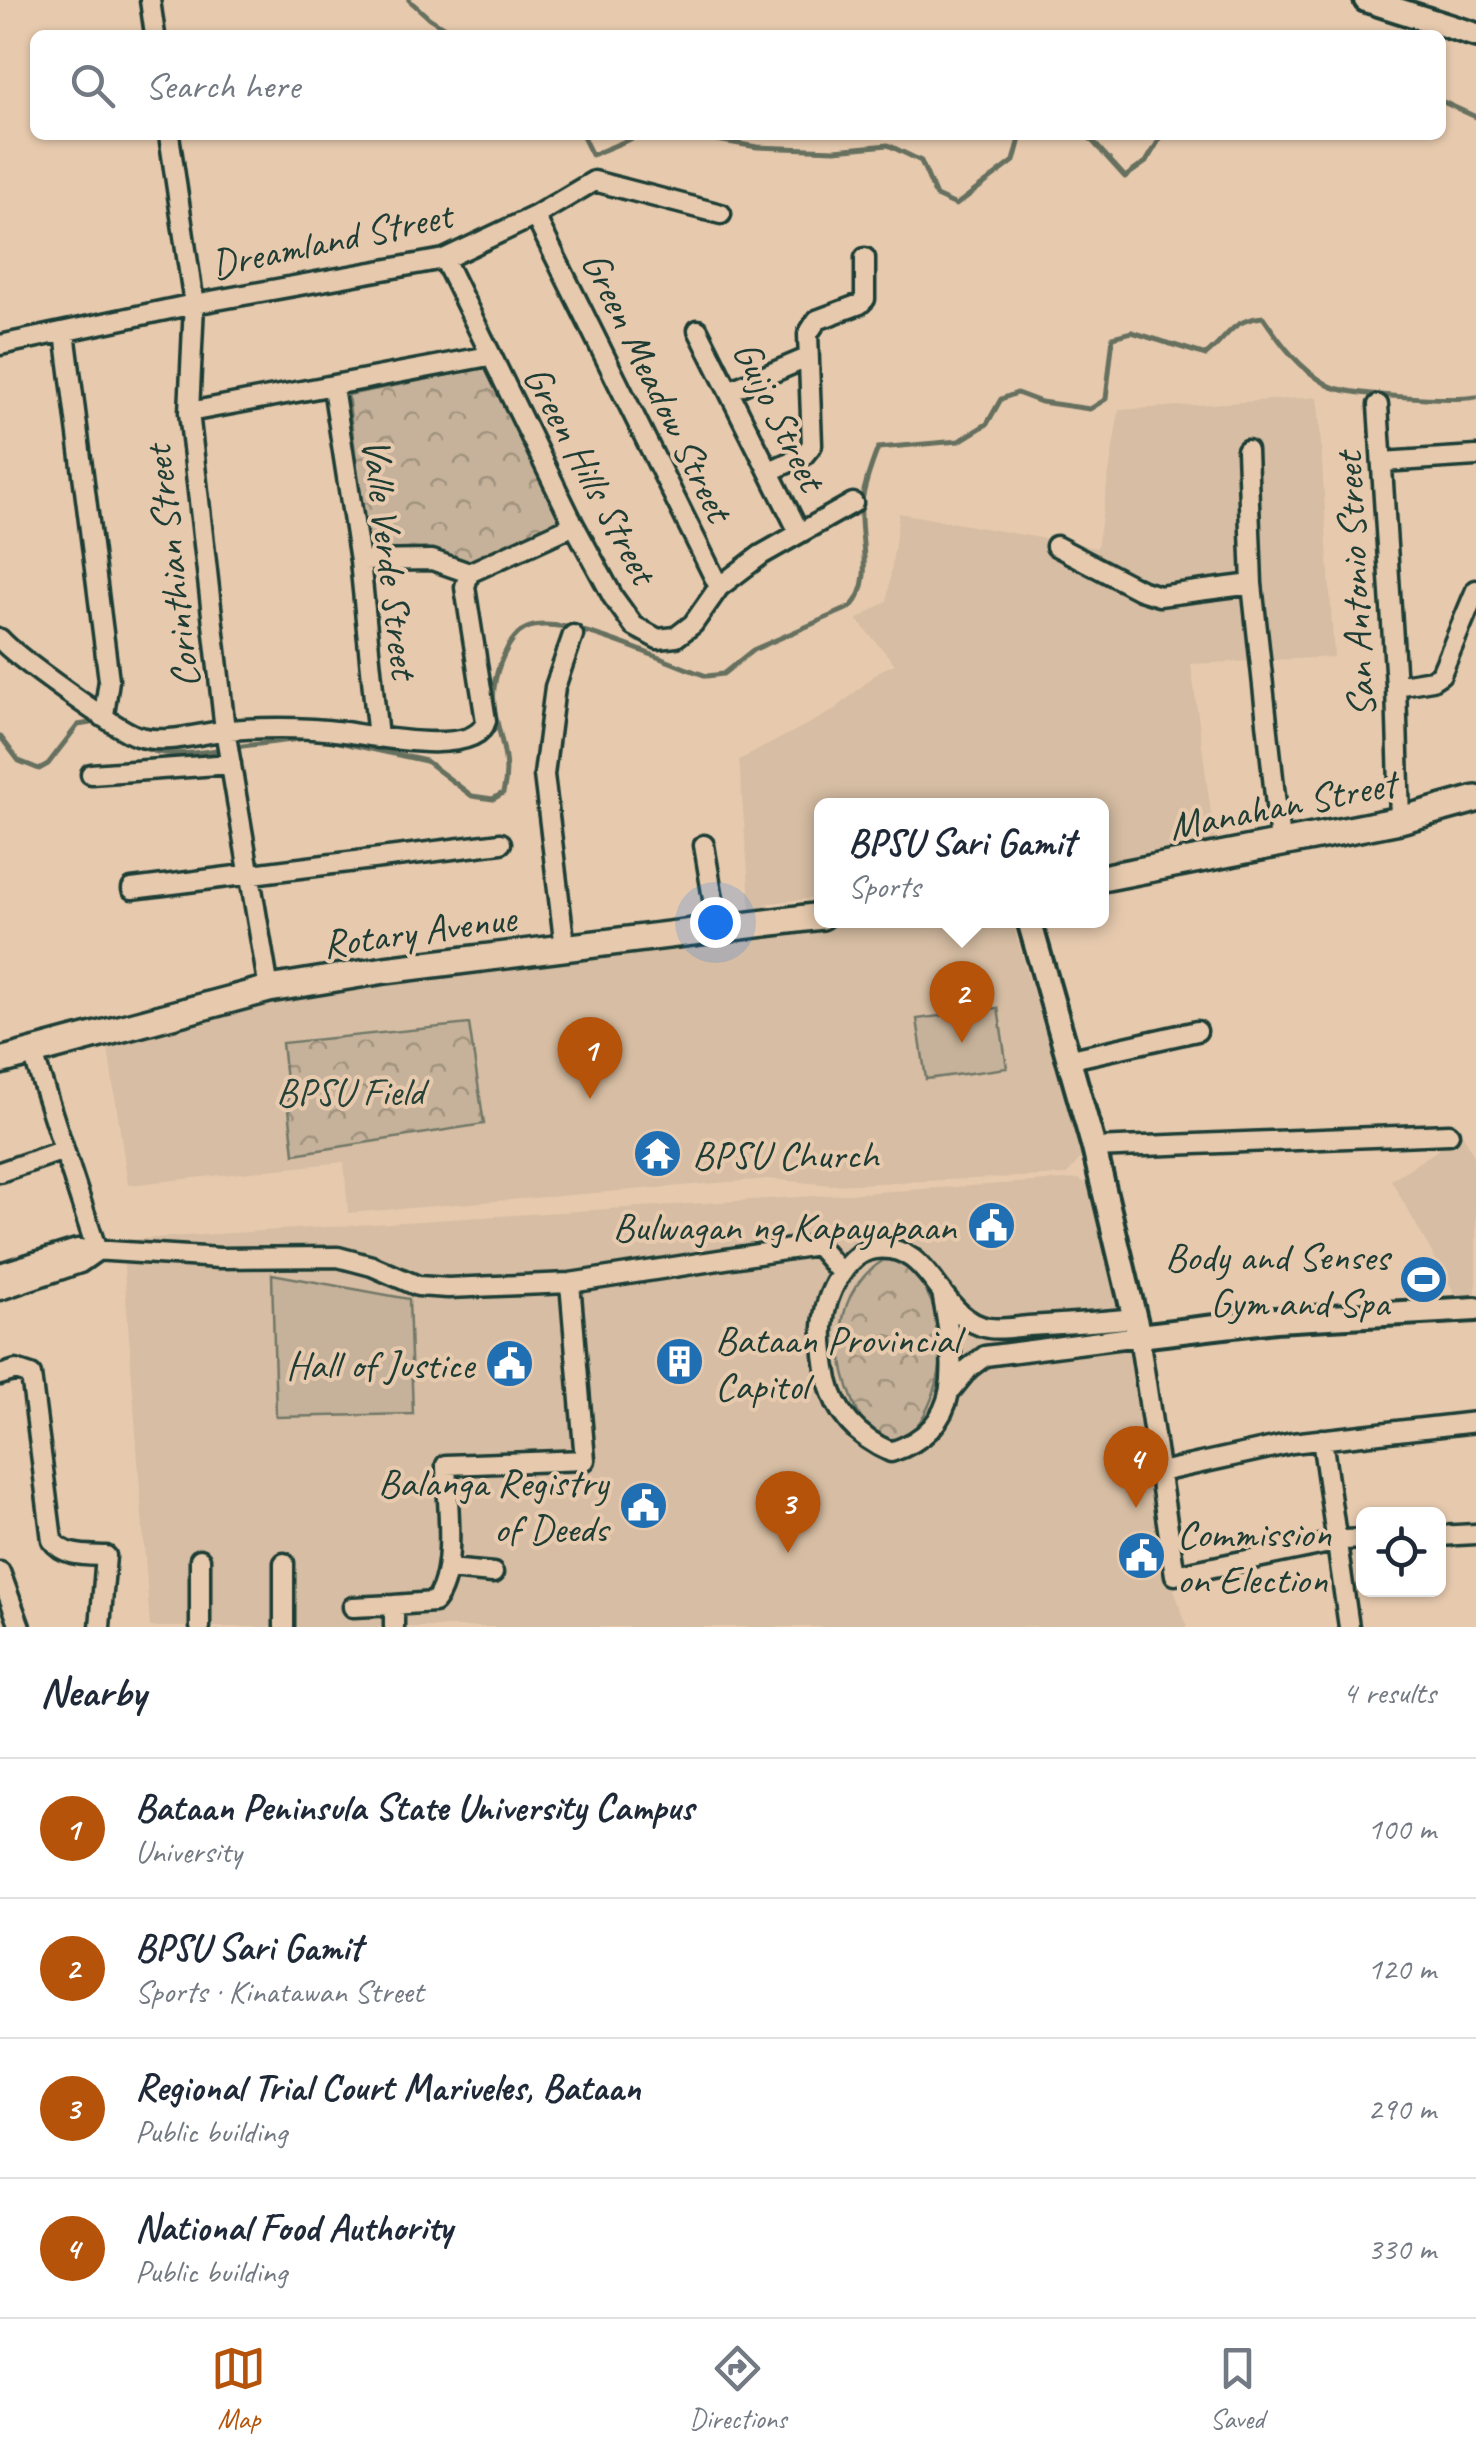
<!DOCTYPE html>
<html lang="en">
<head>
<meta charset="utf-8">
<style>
	:root { --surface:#fff; --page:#f6f6f7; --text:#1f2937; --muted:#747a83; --line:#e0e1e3; --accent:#b45309 }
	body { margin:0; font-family:Caveat,sans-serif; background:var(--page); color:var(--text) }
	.controls { position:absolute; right:30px; bottom:30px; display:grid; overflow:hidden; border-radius:15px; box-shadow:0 2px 8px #0004 }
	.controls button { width:90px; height:90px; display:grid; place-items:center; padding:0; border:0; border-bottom:2px solid var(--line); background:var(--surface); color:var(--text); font:50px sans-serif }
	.you { position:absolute; left:715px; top:922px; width:35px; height:35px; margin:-25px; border:8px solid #fff; border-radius:50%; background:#1a73e8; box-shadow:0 0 0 15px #1a73e833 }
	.badge { display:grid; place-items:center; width:65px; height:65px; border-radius:50%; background:var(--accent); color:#fff; font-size:32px; font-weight:700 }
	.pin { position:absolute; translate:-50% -82px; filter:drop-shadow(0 2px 5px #0008) }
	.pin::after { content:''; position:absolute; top:52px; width:35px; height:30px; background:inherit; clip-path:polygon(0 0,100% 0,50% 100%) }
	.popup { position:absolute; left:814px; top:798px; width:295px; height:130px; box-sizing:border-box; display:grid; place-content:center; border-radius:15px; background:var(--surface); filter:drop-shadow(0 2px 8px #0005); font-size:32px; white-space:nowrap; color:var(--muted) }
	.popup b { font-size:38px; color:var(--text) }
	.popup::after { content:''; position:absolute; left:50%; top:100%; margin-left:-20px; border:20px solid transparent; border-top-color:var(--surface) }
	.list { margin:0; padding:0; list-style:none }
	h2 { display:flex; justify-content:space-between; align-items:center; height:130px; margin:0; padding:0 40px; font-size:42px }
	h2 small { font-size:32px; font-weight:400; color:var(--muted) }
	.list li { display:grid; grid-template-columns:65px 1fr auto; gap:30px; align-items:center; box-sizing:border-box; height:140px; padding:0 40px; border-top:2px solid var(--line) }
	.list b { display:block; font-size:38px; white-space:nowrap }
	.list p { margin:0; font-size:32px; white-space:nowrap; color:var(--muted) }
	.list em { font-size:32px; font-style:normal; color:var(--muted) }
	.icon { flex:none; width:55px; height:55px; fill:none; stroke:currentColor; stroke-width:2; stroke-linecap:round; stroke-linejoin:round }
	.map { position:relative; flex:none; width:1476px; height:1627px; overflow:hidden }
	.search { position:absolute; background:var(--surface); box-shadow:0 2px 8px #0004; left:30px; right:30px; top:30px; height:110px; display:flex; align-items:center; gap:25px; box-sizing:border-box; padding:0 35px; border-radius:15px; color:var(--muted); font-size:38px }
	.sheet { height:690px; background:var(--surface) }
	nav { display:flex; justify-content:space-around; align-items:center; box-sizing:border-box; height:140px; border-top:2px solid var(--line); background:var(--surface); font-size:28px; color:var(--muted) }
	nav a { display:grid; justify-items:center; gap:5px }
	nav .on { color:var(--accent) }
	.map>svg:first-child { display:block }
</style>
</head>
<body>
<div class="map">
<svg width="1476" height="1627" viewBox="0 0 1476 1627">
	<defs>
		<pattern id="park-crowns" width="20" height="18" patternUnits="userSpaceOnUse" patternTransform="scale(2.5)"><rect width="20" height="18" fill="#c6b29a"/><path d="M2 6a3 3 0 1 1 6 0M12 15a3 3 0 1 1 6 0" fill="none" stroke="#a0927e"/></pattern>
	</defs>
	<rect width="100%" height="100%" fill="#e7caae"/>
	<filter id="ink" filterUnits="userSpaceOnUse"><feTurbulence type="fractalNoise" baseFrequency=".01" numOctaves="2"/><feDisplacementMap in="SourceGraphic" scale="20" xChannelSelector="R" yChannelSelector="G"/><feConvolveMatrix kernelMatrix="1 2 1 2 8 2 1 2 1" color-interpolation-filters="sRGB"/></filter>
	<g filter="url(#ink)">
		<path fill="#d6bda3" d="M1318 397 1334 657 1191 664 1215 843 1102 862V806H822V897L770 903 751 912 739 760 833 711 881 670 895 664 857 620 887 601 899 513 1097 548 1119 410Z
			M865 921H1012L1082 1156 1067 1175 832 1185 767 1179 348 1213 344 1162 128 1185 107 1042 277 1002 694 940Z
			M1463 1134 1476 1160V1294H1455L1391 1180Z
			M1079 1179 1089 1185 1096 1197 1120 1283 1167 1569 1187 1627H150L122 1240Z"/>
		<path fill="#c6b29a" stroke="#727867" stroke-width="2.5" d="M998 1008 1007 1068 926 1079 917 1019Z
			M272 1274 409 1299 413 1414 276 1417Z"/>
		<path fill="url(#park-crowns)" stroke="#727867" stroke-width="2.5" d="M488 367 560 522 468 563 367 552 348 395Z
			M469 1024 484 1124 294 1154 282 1043Z
			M884 1260 903 1261C933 1289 943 1324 940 1365 938 1392 913 1462 874 1435 864 1428 858 1413 854 1403 833 1353 833 1291 884 1260Z"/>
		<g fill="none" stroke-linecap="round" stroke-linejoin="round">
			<path stroke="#666f5f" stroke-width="5" d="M409 0 429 18 456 35
				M1441 101 1476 117
				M582 135 592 155 640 135
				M688 135 757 147 835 150 888 145 921 161 936 196 956 205 1014 161 1021 135
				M1087 135 1125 177 1146 162 1162 135
				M111 731C150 758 177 757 223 749
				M0 736 19 761 39 769 48 764 78 725 97 722
				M234 747 316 737 426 761 472 796 493 799 503 793C514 754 490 722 494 688 496 670 508 637 525 629 561 610 668 664 707 676L723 674 753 650 851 607C875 580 859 541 861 508 863 488 871 466 878 448L959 441 987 424 1001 399 1017 393 1041 402 1090 409 1106 399 1113 337 1132 332 1206 355C1229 337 1230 320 1263 317 1281 344 1299 368 1328 385 1347 396 1451 401 1476 397"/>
			<defs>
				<path id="minor" d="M150 0 155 35
					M169 135 194 304 189 412 225 730 269 989
					M535 216 719 587
					M444 259 574 525 613 597 634 626 658 639 676 637 693 624 719 587 761 555 853 503
					M698 330 799 532
					M65 332 109 680 104 715
					M0 345 194 304 444 259 535 216 594 181 721 214
					M333 387 360 561 378 738
					M729 391 807 358
					M1378 405 1396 686 1400 820
					M189 412 489 356
					M1247 450 1252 584
					M1382 462 1476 456
					M770 471 803 456 812 445 808 334 817 320 860 304 865 299V258
					M1056 546 1140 590 1159 596 1252 584 1280 842
					M360 561 432 560 469 573
					M0 639C15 656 117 730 137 736 166 745 200 733 229 730 267 727 306 727 344 732 374 736 476 758 486 721L465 587 469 573 574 525
					M1396 686 1432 680 1441 674 1476 590
					M91 774 231 764
					M704 845 718 929
					M132 889 501 843
					M565 948 544 775 555 687 573 635
					M32 1051 97 1251
					M1067 1060 1197 1031
					M1094 1148 1449 1134
					M0 1172 64 1150
					M0 1273 77 1249 220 1258 338 1257 372 1266 418 1286 448 1288 570 1283 817 1245 841 1273
					M0 1290 80 1263 97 1251
					M942 1292C953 1356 970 1426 891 1452 859 1438 836 1415 828 1380 821 1344 818 1309 839 1277 847 1264 859 1251 875 1249 933 1241 938 1320 989 1328 1001 1330 1016 1327 1028 1326 1064 1324 1099 1322 1135 1318
					M0 1375 16 1370 31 1375 52 1540C64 1557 86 1555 106 1556L100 1627
					M952 1389 969 1368 985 1356 1139 1336 1175 1575 1344 1540 1364 1539
					M1322 1439 1349 1627
					M1160 1472 1292 1443 1476 1422
					M1438 1536 1476 1534
					M284 1563V1627
					M448 1569 493 1573
					M0 1572 20 1627
					M353 1607 394 1605
					M200 1627V1559
					M394 1627V1605L434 1602C458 1573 447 1502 446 1465L585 1460 570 1283"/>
				<path id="tertiary" d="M1366 0 1476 35
					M1029 920 1094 1148 1139 1336 1275 1320 1476 1309"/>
				<path id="secondary" d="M1102 878 1400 820 1476 799
					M0 1061 269 989 385 970 822 916"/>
			</defs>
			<use href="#minor" stroke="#1f3d34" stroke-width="25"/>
			<use href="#tertiary" stroke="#1f3d34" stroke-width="30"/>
			<use href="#secondary" stroke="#1f3d34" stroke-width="32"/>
			<use href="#minor" stroke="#e7caae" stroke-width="18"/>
			<use href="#tertiary" stroke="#e7caae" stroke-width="22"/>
			<use href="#secondary" stroke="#e7caae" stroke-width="25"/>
		</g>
	</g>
	<defs>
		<symbol id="temple-disc" viewBox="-11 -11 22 22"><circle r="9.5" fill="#1f6fb2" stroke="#e7caae"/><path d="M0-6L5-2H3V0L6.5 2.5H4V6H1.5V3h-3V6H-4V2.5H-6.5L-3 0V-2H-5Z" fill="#fff"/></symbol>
		<symbol id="civic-disc" viewBox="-11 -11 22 22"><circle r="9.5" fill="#1f6fb2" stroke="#e7caae"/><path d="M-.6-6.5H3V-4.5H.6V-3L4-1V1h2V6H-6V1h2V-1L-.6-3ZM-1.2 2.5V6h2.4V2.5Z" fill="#fff"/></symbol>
		<symbol id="stadium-disc" viewBox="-11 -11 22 22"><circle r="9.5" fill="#1f6fb2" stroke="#e7caae"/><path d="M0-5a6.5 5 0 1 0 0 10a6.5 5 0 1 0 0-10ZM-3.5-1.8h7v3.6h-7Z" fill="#fff"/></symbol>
		<symbol id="building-disc" viewBox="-11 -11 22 22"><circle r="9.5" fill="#1f6fb2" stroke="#e7caae"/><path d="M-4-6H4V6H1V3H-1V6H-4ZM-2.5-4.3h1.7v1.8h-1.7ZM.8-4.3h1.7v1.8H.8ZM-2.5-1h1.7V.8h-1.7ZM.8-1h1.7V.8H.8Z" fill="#fff"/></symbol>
	</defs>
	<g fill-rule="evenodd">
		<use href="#temple-disc" x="630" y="1126" width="55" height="55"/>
		<use href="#civic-disc" x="964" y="1198" width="55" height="55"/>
		<use href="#stadium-disc" x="1396" y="1252" width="55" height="55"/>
		<use href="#building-disc" x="652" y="1334" width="55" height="55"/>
		<use href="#civic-disc" x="482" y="1336" width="55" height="55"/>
		<use href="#civic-disc" x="616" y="1478" width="55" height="55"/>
		<use href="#civic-disc" x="1114" y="1528" width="55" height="55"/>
	</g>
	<g text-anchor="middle" stroke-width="8" stroke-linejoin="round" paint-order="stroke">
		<g font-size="40" fill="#1f3d34" stroke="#e7caae">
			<text transform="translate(331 239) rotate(-12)" y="14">Dreamland Street</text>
			<text transform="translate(658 386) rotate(64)" y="14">Green Meadow Street</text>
			<text transform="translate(780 415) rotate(64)" y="14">Guijo Street</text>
			<text transform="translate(591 474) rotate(62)" y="14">Green Hills Street</text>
			<text transform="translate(391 558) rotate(83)" y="14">Valle Verde Street</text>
			<text transform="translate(171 567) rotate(-97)" y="14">Corinthian Street</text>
			<text transform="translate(1354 585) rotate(-93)" y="14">San Antonio Street</text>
			<text transform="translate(1282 804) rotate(-11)" y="14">Manahan Street</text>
			<text transform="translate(419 930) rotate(-8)" y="14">Rotary Avenue</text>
		</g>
		<g font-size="40" fill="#274339" stroke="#e7caae">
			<text x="350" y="1105">BPSU Field</text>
		</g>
		<g font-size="40" fill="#1f3d34" stroke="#e7caae" text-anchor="end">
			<text x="692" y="1168" text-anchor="start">BPSU Church</text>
			<text x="956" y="1240">Bulwagan ng Kapayapaan</text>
			<text x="1389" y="1270">Body and Senses<tspan x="1389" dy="46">Gym and Spa</tspan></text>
			<text x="715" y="1353" text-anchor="start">Bataan Provincial<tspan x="715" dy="46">Capitol</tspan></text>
			<text x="474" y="1378">Hall of Justice</text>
			<text x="608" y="1496">Balanga Registry<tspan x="608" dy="46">of Deeds</tspan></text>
			<text x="1177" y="1547" text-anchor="start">Commission<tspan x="1177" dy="46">on Election</tspan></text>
		</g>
	</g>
</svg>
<div class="controls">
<button><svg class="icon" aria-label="locate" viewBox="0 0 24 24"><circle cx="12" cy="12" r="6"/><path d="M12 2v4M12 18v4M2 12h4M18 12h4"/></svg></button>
</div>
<div class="you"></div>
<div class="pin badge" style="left:590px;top:1099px">1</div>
<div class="pin badge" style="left:962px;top:1043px">2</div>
<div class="popup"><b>BPSU Sari Gamit</b>Sports</div>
<div class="pin badge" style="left:788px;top:1553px">3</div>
<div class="pin badge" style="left:1136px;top:1508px">4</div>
<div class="search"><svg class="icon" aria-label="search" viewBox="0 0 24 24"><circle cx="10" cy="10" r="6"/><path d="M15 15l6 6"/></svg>Search here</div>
</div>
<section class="sheet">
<h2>Nearby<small>4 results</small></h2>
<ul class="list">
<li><span class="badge">1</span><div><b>Bataan Peninsula State University Campus</b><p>University</p></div><em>100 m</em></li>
<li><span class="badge">2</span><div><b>BPSU Sari Gamit</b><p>Sports · Kinatawan Street</p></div><em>120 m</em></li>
<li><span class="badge">3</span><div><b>Regional Trial Court Mariveles, Bataan</b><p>Public building</p></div><em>290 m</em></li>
<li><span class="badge">4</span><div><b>National Food Authority</b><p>Public building</p></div><em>330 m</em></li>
</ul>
</section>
<nav>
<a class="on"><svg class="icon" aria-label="map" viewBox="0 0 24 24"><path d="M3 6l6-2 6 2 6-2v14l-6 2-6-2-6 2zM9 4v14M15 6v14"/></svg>Map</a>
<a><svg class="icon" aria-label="directions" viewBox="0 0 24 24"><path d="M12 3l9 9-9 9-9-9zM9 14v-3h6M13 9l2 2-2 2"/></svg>Directions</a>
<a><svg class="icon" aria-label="saved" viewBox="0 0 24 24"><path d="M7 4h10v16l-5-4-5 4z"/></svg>Saved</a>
</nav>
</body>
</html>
